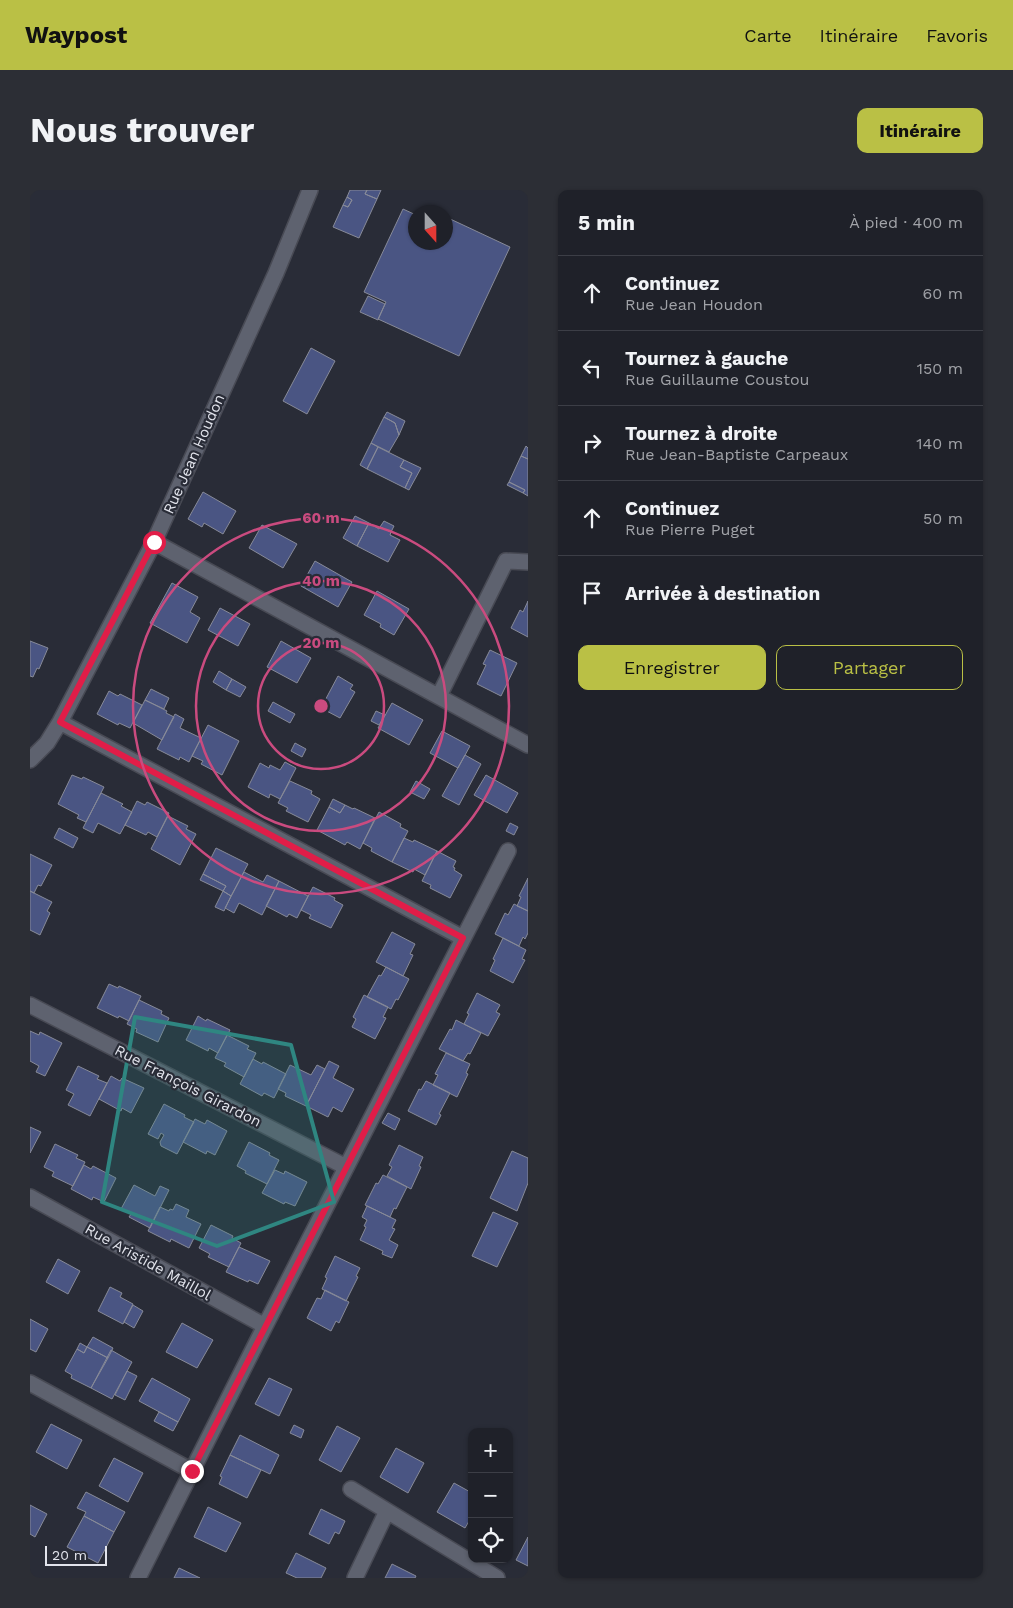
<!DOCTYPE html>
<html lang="fr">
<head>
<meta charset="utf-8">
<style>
	:root { --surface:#1f2129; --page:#2c2e35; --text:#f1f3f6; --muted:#a1a3a8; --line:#3c3e46; --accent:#bac045 }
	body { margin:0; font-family:"Work Sans",sans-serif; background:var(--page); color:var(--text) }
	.controls { position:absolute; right:15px; bottom:15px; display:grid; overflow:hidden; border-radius:10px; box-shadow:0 1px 4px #0004 }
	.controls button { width:45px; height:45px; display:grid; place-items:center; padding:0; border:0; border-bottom:1px solid var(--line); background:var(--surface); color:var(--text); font:25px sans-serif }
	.compass { position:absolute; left:378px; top:15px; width:45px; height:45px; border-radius:50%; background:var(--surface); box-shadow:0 1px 4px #0004; rotate:159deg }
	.scale { position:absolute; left:15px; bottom:12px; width:62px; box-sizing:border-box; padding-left:5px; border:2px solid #e2e4ec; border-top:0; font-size:14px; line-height:18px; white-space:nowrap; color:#e2e4ec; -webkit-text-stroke:4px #292c37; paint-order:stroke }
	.stop { position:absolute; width:15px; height:15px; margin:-11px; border:4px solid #e11d48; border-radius:50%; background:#fff }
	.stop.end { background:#e11d48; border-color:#fff; box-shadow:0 1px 5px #0008 }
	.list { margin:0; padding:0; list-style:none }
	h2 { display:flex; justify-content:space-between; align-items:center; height:65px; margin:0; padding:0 20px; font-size:21px }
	h2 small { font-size:16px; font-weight:400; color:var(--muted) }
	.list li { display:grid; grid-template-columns:32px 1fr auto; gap:15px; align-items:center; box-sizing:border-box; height:75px; padding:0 20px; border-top:1px solid var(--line) }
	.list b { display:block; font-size:19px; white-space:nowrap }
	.list p { margin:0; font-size:16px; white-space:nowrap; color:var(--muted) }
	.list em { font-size:16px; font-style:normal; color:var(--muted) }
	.actions { display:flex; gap:10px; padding:15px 20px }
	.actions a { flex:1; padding:11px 0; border:1px solid var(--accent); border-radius:10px; text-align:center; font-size:18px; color:var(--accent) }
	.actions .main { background:var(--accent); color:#111 }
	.icon { flex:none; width:28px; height:28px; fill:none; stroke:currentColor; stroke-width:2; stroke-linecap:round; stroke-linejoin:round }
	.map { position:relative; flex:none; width:498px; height:1388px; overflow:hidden; border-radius:10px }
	header { display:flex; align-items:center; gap:30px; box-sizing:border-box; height:70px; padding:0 25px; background:var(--accent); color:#111 }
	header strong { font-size:24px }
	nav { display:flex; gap:28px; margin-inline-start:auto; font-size:18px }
	.intro { display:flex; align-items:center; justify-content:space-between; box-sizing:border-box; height:120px; padding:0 30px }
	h1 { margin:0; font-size:35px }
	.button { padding:12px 22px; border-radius:10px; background:var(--accent); color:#111; font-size:18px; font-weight:700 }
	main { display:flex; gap:30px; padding:0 30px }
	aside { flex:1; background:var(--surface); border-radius:10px; box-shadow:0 1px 4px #0004 }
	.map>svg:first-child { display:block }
</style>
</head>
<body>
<header>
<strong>Waypost</strong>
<nav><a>Carte</a><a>Itinéraire</a><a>Favoris</a></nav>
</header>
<div class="intro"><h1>Nous trouver</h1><a class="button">Itinéraire</a></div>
<main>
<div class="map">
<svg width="498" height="1388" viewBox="0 0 498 1388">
	<rect width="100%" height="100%" fill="#292c37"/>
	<path fill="#4a5583" stroke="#878a98" d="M320 0H337L335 4 347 9 329 48 303 37 313 15 318 17 322 10 317 7Z
		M337 0H351L347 9 335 4Z
		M317 7 322 10 318 17 313 15Z
		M373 19 386 25V52H416V27L480 57 429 166 348 129 356 112 334 102Z
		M338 106 355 114 348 130 330 122Z
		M281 158 305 171 277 224 253 211Z
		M357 222 375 231 369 245 365 233 354 227Z
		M354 227 365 233 369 245 359 262 341 253Z
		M341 253 348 257 337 279 330 275Z
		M496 256 498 258V269L491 266Z
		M348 257 374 270 370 277 382 283 375 298 337 279Z
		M491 266 498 269V306L493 303 495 300 479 292Z
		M374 270 391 278 379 300 375 298 382 283 370 277Z
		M479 292 495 300 493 303 477 295Z
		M173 302 206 321 193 344 174 333 172 337 158 329Z
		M325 326 339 333 327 356 313 348Z
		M354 331 364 336 361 342 350 337Z
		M339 333 349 339 350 337 361 342 360 345 370 350 358 372 327 356Z
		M232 335 267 354 253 378 219 358Z
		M285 371 322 392 308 417 271 396Z
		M142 393 168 407 160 422 170 428 157 453 120 433Z
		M347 401 379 419 364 445 350 437 351 434 334 425Z
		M498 411V447L481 438 490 420 493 422Z
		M190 418 220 434 208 456 178 440Z
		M0 451 18 458 9 479 7 478 3 487 0 486Z
		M251 451 281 468 267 493 237 477Z
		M460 460 487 473 471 506 447 494 456 475 453 474Z
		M189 481 202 489 196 500 183 492Z
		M308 486 323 495 320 499 325 502 310 528 291 518Z
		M202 489 216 497 210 507 196 500Z
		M121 499 139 508 134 519 115 510Z
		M79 501 88 506 90 504 112 515 100 538 89 533 88 535 67 524Z
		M115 510 137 521 136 523 144 527 132 550 103 533Z
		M243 512 265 524 260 533 238 521Z
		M362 513 393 530 379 555 348 538Z
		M346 521 355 525 349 535 341 531Z
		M145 524 154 529 150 538 171 548 159 572 150 567 149 570 127 559Z
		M178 535 209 551 192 585 171 574 173 571 162 566Z
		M412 541 440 556 428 578 400 563Z
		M265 553 276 559 272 567 261 561Z
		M435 565 451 574 429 615 412 606Z
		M255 572 266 578 250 609 240 604 239 608 218 597 230 573 239 578 240 575 250 580Z
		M42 585 52 589 53 587 74 597 56 632 47 628 49 625 28 614Z
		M456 585 488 603 477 623 444 605Z
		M260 591 282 601 281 604 290 609 278 632 256 621 258 618 248 613Z
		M386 591 400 599 394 609 380 602Z
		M71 603 93 614 91 616 102 622 90 644 68 633 63 643 53 638Z
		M303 609 315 615 310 623 299 617Z
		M107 611 115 615 117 612 139 623 127 647 118 642 116 645 95 635Z
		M315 615 323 619 324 618 345 628 330 659 317 652 315 655 287 640 299 617 310 623Z
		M349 622 371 634 370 637 378 641 362 672 341 661 342 658 333 653Z
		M138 626 158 636 156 639 166 644 150 675 121 659Z
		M480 633 488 637 484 645 476 641Z
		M29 638 48 648 43 658 24 648Z
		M374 648 383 652 384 650 407 661 395 685 384 679 383 682 362 672Z
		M186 658 218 674 201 706 193 701 196 696 173 684Z
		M407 661 426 671 423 677 425 678 424 680 432 685 420 708 400 698 401 695 392 691Z
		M0 664 22 675 11 696 8 695 4 703 0 701Z
		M214 682 233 692 237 685 249 691 232 725 209 713 204 723 195 718Z
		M173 684 196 696 193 701 170 690Z
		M498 688V721L487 716 491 707 489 706Z
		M249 691 278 706 267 728 259 724 257 727 236 716Z
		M283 697 305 708 304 710 313 715 301 738 279 728 281 725 271 720Z
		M0 701 22 712 17 721 20 723 10 745 0 740Z
		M193 701 201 706 194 721 185 717Z
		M484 714 498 721V743L495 749 493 747 489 756 465 744 475 723 478 725Z
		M362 742 385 754 380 764 383 765 373 786 346 772Z
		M473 748 496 760 492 769 495 770 483 793 460 781 465 770 463 769Z
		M356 777 379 789 368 810 366 809 361 819 337 807 349 785 351 786Z
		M79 794 88 798 89 796 111 806 99 831 89 826 88 828 67 818Z
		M447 803 470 815 466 822 470 824 458 846 434 834 439 824 437 823Z
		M334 805 358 817 353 827 356 828 345 849 322 837 326 829 323 827Z
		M109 810 132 821 131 824 139 828 128 852 106 842 107 839 97 834Z
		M168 826 176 831 177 829 200 840 188 863 179 858 178 861 156 850Z
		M426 830 451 843 440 864 438 863 433 871 409 859 420 839 422 840Z
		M0 841 9 845 10 842 32 853 15 886 6 882 9 876 0 871Z
		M197 845 219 856 217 859 226 863 214 887 194 876 196 873 185 868Z
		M416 863 440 874 436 883 438 884 427 907 403 895 408 885 405 884Z
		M223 869 232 874 233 872 256 884 244 908 234 903 232 906 210 894Z
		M299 871 309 876 303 888 324 899 312 922 303 917 298 927 276 916Z
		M260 875 281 885 287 875 295 879 276 916 255 906 256 903 248 899Z
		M48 876 69 886 67 889 77 893 60 926 38 915 44 904 36 900Z
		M81 886 90 891 92 888 114 898 101 923 92 918 91 921 69 909Z
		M396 891 420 903 409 924 411 925 406 935 378 921 389 899 391 900Z
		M134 914 155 925 154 927 164 932 147 964 131 956 130 952 134 945 131 943 128 949 118 944Z
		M358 923 370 929 365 940 352 933Z
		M165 929 175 934 177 930 197 941 185 965 177 961 176 964 153 952Z
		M0 937 11 942 0 963Z
		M219 952 240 963 239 965 249 970 237 994 215 983 216 981 207 976Z
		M25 954 48 965 46 968 55 972 43 996 22 986 24 982 14 977Z
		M369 955 393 967 389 976 391 977 381 999 357 986 362 977 359 975Z
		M482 961 498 968V993L487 1021 460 1008Z
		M54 975 61 979 63 976 86 988 74 1012 63 1007 62 1010 41 999Z
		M245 980 254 984 255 981 277 992 265 1016 255 1012 254 1014 232 1003Z
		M353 985 377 997 366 1019 364 1018 360 1027 335 1015 346 993 348 994Z
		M104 995 125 1006 130 996 139 1000 120 1038 99 1027 101 1024 91 1019Z
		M146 1014 159 1020 156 1027 171 1034 159 1058 141 1049 140 1052 118 1041 130 1017 139 1021 140 1019 143 1020Z
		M337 1016 366 1030 362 1038 365 1039 359 1050 368 1055 362 1068 352 1064 353 1061 330 1050 336 1037 334 1036 337 1030 332 1027Z
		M463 1022 488 1033 467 1077 442 1066Z
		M181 1035 203 1046 202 1048 211 1053 199 1077 178 1067 180 1064 169 1058Z
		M209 1057 240 1071 228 1094 219 1090 218 1092 196 1082Z
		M305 1066 330 1078 326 1086 328 1087 316 1111 292 1099 297 1088 295 1087Z
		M28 1069 50 1081 38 1104 16 1092Z
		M80 1097 92 1103 90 1107 103 1114 93 1134 68 1121Z
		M295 1100 319 1112 309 1133 306 1131 301 1141 277 1128 287 1108 291 1109Z
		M103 1115 113 1121 104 1138 94 1132Z
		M0 1129 18 1139 6 1162 0 1159Z
		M152 1133 183 1150 167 1178 136 1162Z
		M63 1147 83 1158 78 1168 57 1157Z
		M50 1153 57 1157 54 1163 47 1159Z
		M57 1157 78 1168 61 1198 41 1188 42 1185 35 1181 47 1159 54 1163Z
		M81 1160 102 1172 82 1209 61 1198Z
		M97 1181 107 1186 95 1210 85 1205Z
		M122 1188 160 1209 148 1232 109 1211Z
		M239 1188 262 1199 249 1226 225 1214Z
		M129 1222 148 1232 143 1241 124 1231Z
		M21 1234 52 1250 37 1279 6 1262Z
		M264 1235 274 1240 271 1248 260 1243Z
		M307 1236 330 1248 311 1282 289 1270Z
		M210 1245 249 1265 240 1284 200 1265Z
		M366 1258 394 1273 378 1303 350 1287Z
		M200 1265 231 1280 217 1308 189 1294 192 1287 190 1286Z
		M84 1268 113 1283 98 1312 69 1296Z
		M424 1293 442 1303V1326L435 1338 407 1322Z
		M56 1302 95 1322 84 1342 54 1326 56 1322 47 1318Z
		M0 1315 17 1324 5 1347 0 1344Z
		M178 1317 211 1333 196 1362 164 1347Z
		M291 1319 315 1331 309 1344 305 1342 299 1354 279 1344Z
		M54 1326 84 1342 68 1373 37 1357Z
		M498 1347V1376L486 1370Z
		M266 1363 296 1378 291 1388H267L256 1383Z
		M362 1374 386 1386 385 1388H355Z
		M149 1378 170 1388H144Z"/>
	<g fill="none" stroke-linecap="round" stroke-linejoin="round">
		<defs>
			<path id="minor" d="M124 352 498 555
				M409 506 476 371 498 372
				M30 532 433 748
				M0 570 17 553 30 532 124 352 246 83 280 0
				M0 815 316 977
				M0 1007 235 1136
				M0 1193 162 1281
				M321 1299 467 1388
				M108 1388 235 1136 478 661
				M325 1388 357 1321"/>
		</defs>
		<use href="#minor" stroke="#484a54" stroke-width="18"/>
		<use href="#minor" stroke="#5e626f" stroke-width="15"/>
	</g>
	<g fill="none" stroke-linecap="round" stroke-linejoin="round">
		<path stroke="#e11d48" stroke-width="6" d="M124 352 30 532 433 748 162 1281"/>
	</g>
	<path fill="#2f8681" fill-opacity="0.2" stroke="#2f8681" stroke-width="4" stroke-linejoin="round" d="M105 827 261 855 304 1012 187 1056 72 1012Z"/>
	<g fill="none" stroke="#ca4b7f" stroke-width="2.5">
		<circle cx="291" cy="516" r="63"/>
		<circle cx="291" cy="516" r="125"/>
		<circle cx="291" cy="516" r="188"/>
	</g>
	<g text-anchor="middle" stroke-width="4.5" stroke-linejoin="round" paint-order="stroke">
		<g font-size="15" fill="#e2e4ec" stroke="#292c37">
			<text transform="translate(164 264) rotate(-66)" y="5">Rue Jean Houdon</text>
			<text transform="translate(158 896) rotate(27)" y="5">Rue François Girardon</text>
			<text transform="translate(118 1072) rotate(29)" y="5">Rue Aristide Maillol</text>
		</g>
	</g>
	<circle cx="291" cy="516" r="8" fill="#ca4b7f" stroke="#292c37" stroke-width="2.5"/>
	<g font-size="15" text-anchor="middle" font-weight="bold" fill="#ca4b7f" stroke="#292c37" stroke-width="4.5" stroke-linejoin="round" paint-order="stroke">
		<text x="291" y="333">60 m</text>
		<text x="291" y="396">40 m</text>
		<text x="291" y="458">20 m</text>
	</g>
</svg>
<div class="controls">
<button>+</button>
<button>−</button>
<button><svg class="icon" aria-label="locate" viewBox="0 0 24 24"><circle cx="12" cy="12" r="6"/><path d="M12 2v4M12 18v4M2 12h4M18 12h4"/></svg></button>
</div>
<svg class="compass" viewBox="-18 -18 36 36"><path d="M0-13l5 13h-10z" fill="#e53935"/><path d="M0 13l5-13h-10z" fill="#a1a3a8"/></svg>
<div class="scale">20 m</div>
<div class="stop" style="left:124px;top:352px"></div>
<div class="stop end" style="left:162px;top:1281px"></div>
</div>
<aside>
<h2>5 min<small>À pied · 400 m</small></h2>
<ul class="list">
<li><svg class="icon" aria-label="ahead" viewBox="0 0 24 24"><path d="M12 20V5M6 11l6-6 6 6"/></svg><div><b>Continuez</b><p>Rue Jean Houdon</p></div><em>60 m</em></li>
<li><svg class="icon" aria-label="left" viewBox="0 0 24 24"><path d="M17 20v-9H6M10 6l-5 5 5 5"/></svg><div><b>Tournez à gauche</b><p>Rue Guillaume Coustou</p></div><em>150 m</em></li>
<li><svg class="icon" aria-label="right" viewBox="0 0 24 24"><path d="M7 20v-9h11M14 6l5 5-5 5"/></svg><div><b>Tournez à droite</b><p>Rue Jean-Baptiste Carpeaux</p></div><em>140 m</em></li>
<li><svg class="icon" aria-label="ahead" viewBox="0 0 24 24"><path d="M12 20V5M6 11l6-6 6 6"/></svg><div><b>Continuez</b><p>Rue Pierre Puget</p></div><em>50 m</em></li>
<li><svg class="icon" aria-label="arrive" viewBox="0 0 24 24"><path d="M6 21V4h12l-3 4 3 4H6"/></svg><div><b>Arrivée à destination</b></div></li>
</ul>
<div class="actions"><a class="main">Enregistrer</a><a>Partager</a></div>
</aside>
</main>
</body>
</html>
